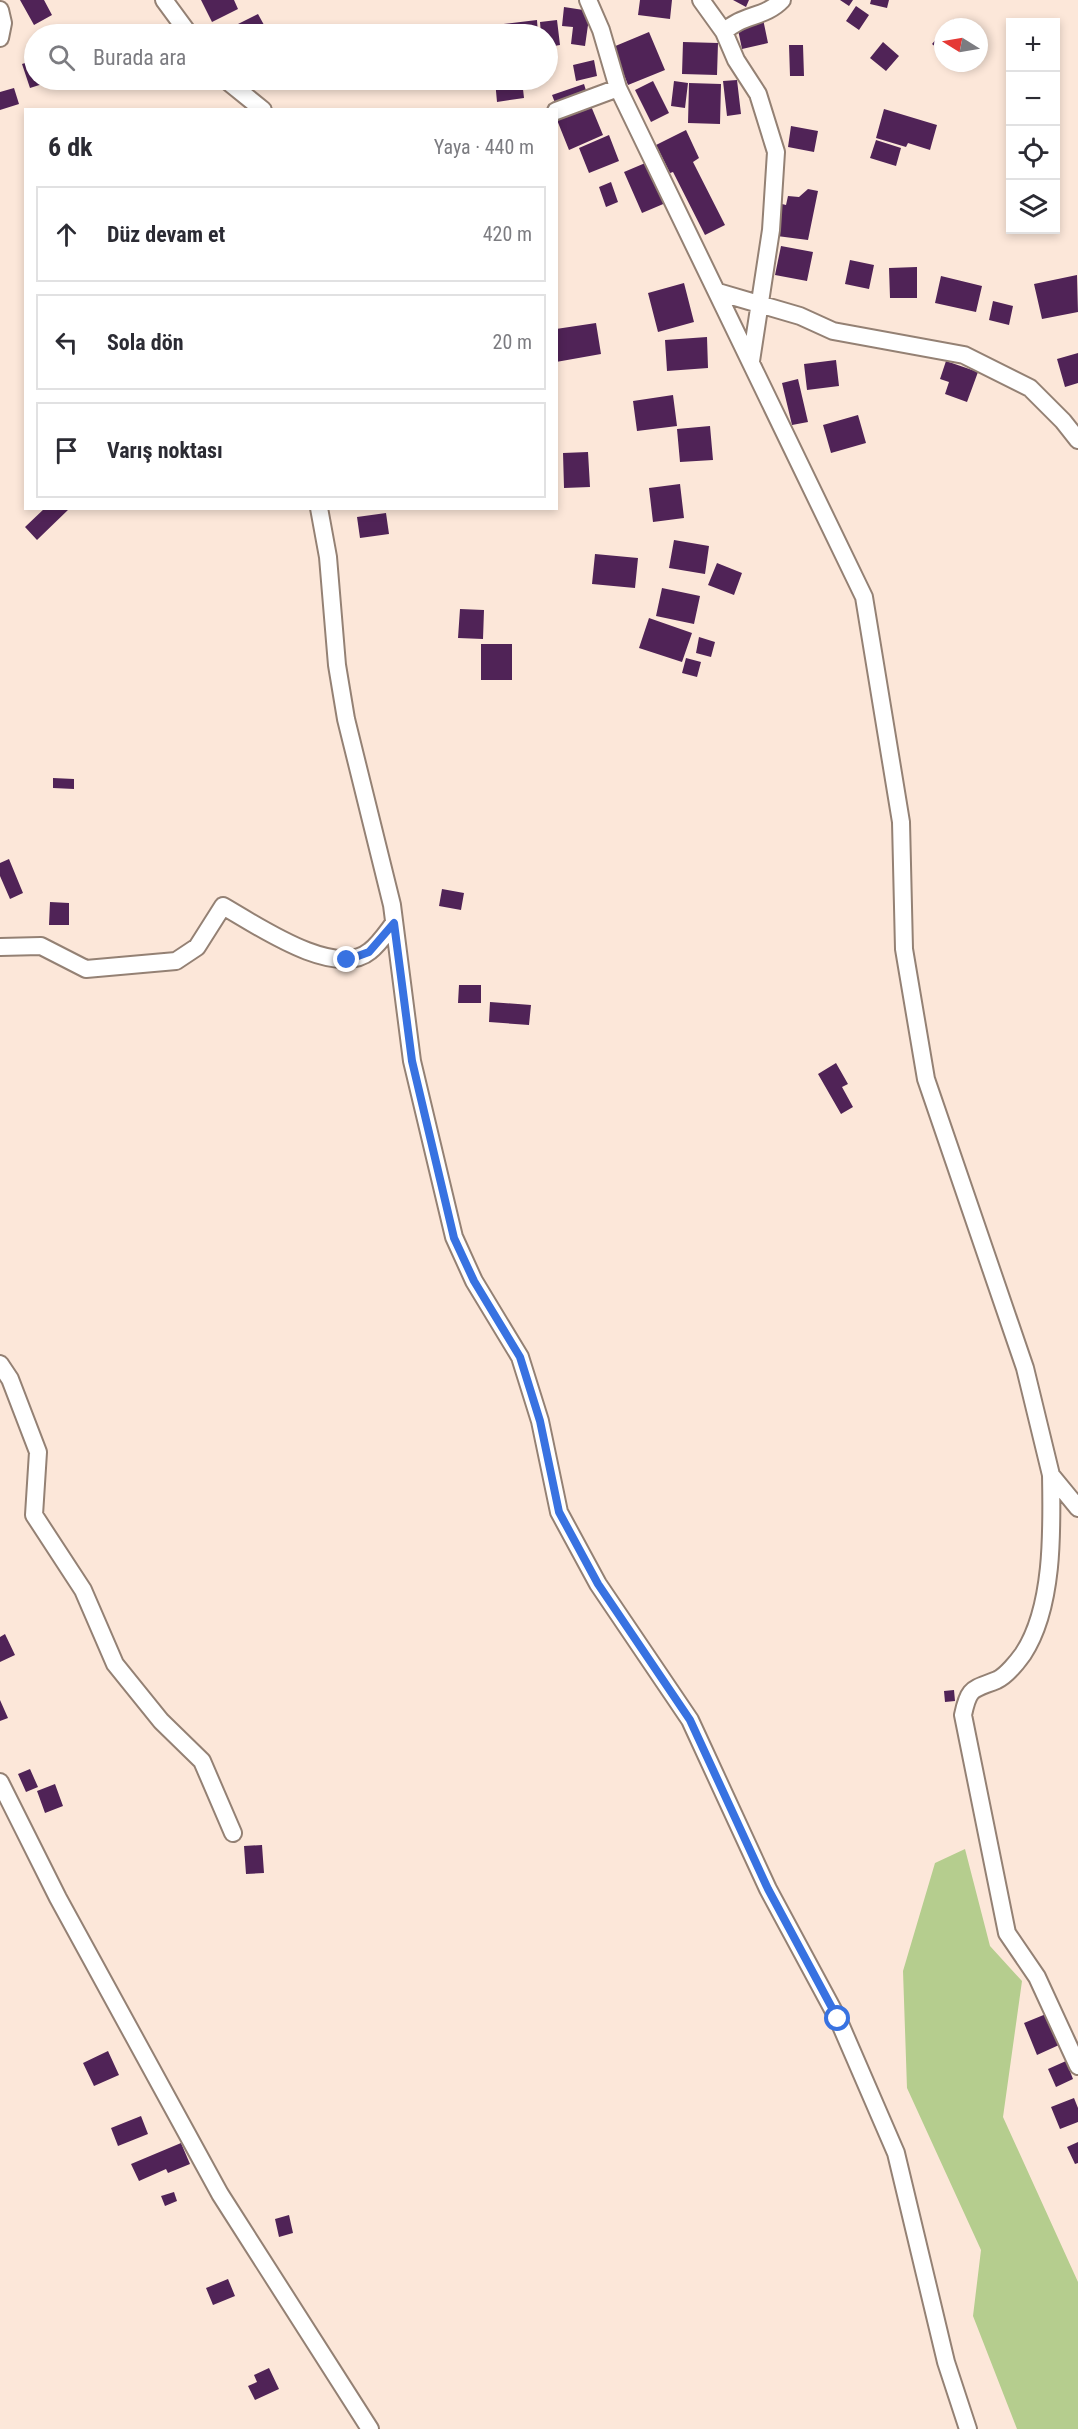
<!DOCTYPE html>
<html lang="tr">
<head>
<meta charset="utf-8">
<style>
	:root { --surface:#fff; --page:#f7f7f7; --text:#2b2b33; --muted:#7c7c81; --line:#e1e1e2 }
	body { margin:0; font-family:"Roboto Condensed",sans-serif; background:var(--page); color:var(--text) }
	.controls { position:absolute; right:18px; top:18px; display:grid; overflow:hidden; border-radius:0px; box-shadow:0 3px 9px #0003 }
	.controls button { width:54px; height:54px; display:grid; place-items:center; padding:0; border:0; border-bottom:2px solid var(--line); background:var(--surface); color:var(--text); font:30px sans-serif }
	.compass { position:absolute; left:934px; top:18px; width:54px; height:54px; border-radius:50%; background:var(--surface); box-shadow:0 3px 9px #0003; rotate:281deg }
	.stop { position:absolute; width:18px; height:18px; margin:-14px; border:4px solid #3872e1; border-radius:50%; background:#fff }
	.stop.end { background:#3872e1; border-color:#fff; box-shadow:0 2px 6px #0008 }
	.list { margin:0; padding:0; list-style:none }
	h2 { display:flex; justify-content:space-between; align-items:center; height:78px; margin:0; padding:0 24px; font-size:26px }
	h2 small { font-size:20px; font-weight:400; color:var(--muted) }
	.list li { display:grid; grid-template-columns:39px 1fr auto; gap:18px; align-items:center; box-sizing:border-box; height:96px; margin:0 12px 12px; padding:0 12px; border:2px solid var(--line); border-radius:0px }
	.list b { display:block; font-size:22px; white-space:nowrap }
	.list em { font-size:20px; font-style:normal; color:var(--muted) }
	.icon { flex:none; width:33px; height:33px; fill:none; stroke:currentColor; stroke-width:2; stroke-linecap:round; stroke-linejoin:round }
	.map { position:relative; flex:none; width:1078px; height:2429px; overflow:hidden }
	.search { position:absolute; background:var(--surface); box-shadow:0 3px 9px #0003; left:24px; top:24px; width:534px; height:66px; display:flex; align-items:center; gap:15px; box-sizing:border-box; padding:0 21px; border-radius:33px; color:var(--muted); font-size:22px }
	.panel { position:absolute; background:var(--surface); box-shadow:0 3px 9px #0003; left:24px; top:108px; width:534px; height:402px; border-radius:0px }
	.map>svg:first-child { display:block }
</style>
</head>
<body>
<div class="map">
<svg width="1078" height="2429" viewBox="0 0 1078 2429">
	<rect width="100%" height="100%" fill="#fce7d9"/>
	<path fill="#b5cd8e" d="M965 1849 990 1946 1022 1981 1003 2117 1078 2282V2429H1017L973 2316 981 2250 907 2088 903 1971 935 1863Z"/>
	<path fill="#502357" d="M20 0H44L52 15 34 25Z
		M201 0H234L238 9 212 22Z
		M640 0H672L670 19 638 15Z
		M733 0H749L746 7Z
		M840 0H853L849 6Z
		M871 0H889L887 8 870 4Z
		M856 6 869 15 859 30 846 21Z
		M564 7 590 11 585 46 571 44 573 27 562 26Z
		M258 14 269 34H230L228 29Z
		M763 19 768 43 742 49 737 25Z
		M954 19 964 27H947Z
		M537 20 538 34H496L495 25Z
		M557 20 560 45 548 47V34H541L540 22Z
		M943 31V53L932 44Z
		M649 32 665 70 628 85 613 47Z
		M683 42 718 43 717 75 682 74Z
		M883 42 899 56 886 71 870 58Z
		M789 45H803L804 76H790Z
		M34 60V80H55L30 88 22 64Z
		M594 60 597 76 576 81 573 65Z
		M495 80H522L524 98 497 102Z
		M737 80 741 114 727 116 723 81Z
		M653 81 669 113 651 122 635 90Z
		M674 81 688 83 685 108 671 106Z
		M689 83 721 84 720 124 688 123Z
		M584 84 588 97 557 108 552 95Z
		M14 88 19 104 0 110V92Z
		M591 106 603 135 569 150 557 120Z
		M884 109 937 125 930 150 908 143 906 147 876 138Z
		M791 126 818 131 814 152 788 147Z
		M686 130 699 158 693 162 725 225 705 235 673 172 670 173 656 145Z
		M609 135 619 161 589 173 579 148Z
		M876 140 901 148 896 166 870 158Z
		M650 161 668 202 642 213 624 172Z
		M611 182 618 202 606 207 599 187Z
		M808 189 818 191 808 240 777 236 782 204 786 205 788 196 799 197Z
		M781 246 813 252 807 281 775 275Z
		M850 260 874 265 869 289 845 284Z
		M917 267V298H890L889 268Z
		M1077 275 1078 312 1042 319 1034 284Z
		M941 276 982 286 976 312 935 303Z
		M684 283 694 322 658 332 648 293Z
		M993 301 1013 306 1009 325 989 320Z
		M596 323 601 354 556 362V329Z
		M707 337 708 368 667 371 665 340Z
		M1078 353V383L1065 387 1057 359Z
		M836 360 839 386 807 390 804 364Z
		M946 361 978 372 967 402 945 394 949 382 940 379Z
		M798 379 808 422 792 425 782 383Z
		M673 395 677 426 637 431 633 401Z
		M858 415 866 443 831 453 823 425Z
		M710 426 713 460 680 462 677 429Z
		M588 452 590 487 564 488 563 453Z
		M680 484 684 518 653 522 649 488Z
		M45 508H70L37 540 25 527Z
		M386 513 389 534 360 538 357 517Z
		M674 540 709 546 705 574 669 568Z
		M595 554 638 558 635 588 592 584Z
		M717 563 742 573 734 595 708 585Z
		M662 588 700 596 694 624 656 616Z
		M460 609 484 610 483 639 458 638Z
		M649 618 692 633 682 662 639 648Z
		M699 637 715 642 711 657 696 653Z
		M481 644H512V680H481Z
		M686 658 701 662 697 677 682 673Z
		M53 778 74 779V789L53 788Z
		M9 859 23 893 10 899 0 876V863Z
		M442 889 464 893 461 910 439 906Z
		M50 902 69 903V925H49Z
		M459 985H481V1003H458Z
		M490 1002 531 1005 529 1025 489 1022Z
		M836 1063 848 1084 842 1087 853 1107 841 1114 818 1074Z
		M5 1634 15 1655 0 1662V1637Z
		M954 1690 955 1701 945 1702 944 1691Z
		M0 1700 8 1718 0 1721Z
		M30 1769 38 1787 26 1792 18 1774Z
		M55 1784 63 1806 45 1813 37 1791Z
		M262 1845 264 1873 246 1874 244 1846Z
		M1046 2014 1059 2045 1037 2055 1024 2023Z
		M108 2051 119 2075 94 2086 83 2063Z
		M1066 2061 1073 2079 1056 2087 1048 2069Z
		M1074 2098 1078 2108V2122L1060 2129 1051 2107Z
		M141 2116 148 2134 118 2146 111 2128Z
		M1078 2142V2163L1075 2164 1067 2147Z
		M181 2143 190 2164 168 2173 166 2169 139 2181 131 2164Z
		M174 2192 177 2201 165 2206 161 2196Z
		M289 2215 293 2233 279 2237 275 2219Z
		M228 2279 235 2296 213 2305 206 2288Z
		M269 2368 279 2389 255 2400 248 2386 257 2382 254 2375Z"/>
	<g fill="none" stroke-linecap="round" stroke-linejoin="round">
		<defs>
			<path id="minor" d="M164 0 189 34
				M588 0 601 30 618 88 864 597 901 822 904 949 926 1079 1025 1368 1051 1475 1078 1508
				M701 0 724 32 736 60 758 94 776 152 771 230 751 361
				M0 10 3 23 0 38
				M724 32C742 14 765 18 782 0
				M226 80 263 110
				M556 111 618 88
				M718 292 800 316 833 331 964 355 1030 388 1063 421 1078 440
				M319 508 328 557 337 665 346 719 392 905 412 1061 454 1237 474 1281 520 1357 540 1421 559 1512 598 1584 690 1720 768 1889 838 2019 896 2153 946 2362 968 2429
				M0 947 41 946 86 969 176 961 197 947 223 906C255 924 335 980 370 951 379 944 387 932 394 923
				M0 1364 10 1379 38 1452 34 1515 83 1590 115 1664 161 1721 202 1761 233 1833
				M1051 1475C1052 1529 1054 1607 1023 1654 1018 1661 1006 1676 997 1680 973 1690 969 1686 963 1715L1007 1933 1037 1977 1078 2066
				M0 1782 58 1898 220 2194 370 2429"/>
		</defs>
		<use href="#minor" stroke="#948174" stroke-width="20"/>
		<use href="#minor" stroke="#fff" stroke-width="16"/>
	</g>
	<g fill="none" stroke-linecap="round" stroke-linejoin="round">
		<path stroke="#3872e1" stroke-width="8" d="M347 960 369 952 394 923 412 1061 454 1238 474 1281 520 1357 540 1421 559 1512 598 1584 690 1720 768 1889 838 2019"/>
	</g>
</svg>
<div class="controls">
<button>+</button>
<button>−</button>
<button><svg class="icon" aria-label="locate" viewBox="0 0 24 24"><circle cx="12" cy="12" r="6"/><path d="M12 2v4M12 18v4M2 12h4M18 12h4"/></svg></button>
<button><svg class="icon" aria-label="layers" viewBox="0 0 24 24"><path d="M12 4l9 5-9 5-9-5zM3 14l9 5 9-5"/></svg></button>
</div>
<svg class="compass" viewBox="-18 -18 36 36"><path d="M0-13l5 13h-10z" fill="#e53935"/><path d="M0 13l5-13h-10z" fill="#7c7c81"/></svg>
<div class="stop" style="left:838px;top:2019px"></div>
<div class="stop end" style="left:347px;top:960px"></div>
<div class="search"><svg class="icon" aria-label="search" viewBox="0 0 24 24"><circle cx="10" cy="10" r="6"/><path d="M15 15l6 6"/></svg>Burada ara</div>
<section class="panel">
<h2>6 dk<small>Yaya · 440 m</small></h2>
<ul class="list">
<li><svg class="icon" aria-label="ahead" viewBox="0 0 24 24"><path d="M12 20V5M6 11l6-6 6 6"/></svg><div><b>Düz devam et</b></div><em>420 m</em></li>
<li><svg class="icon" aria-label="left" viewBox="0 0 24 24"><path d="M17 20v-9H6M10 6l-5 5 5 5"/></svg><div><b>Sola dön</b></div><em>20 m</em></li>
<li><svg class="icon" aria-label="arrive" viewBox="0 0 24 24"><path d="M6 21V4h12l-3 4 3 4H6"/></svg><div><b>Varış noktası</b></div></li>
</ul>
</section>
</div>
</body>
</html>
